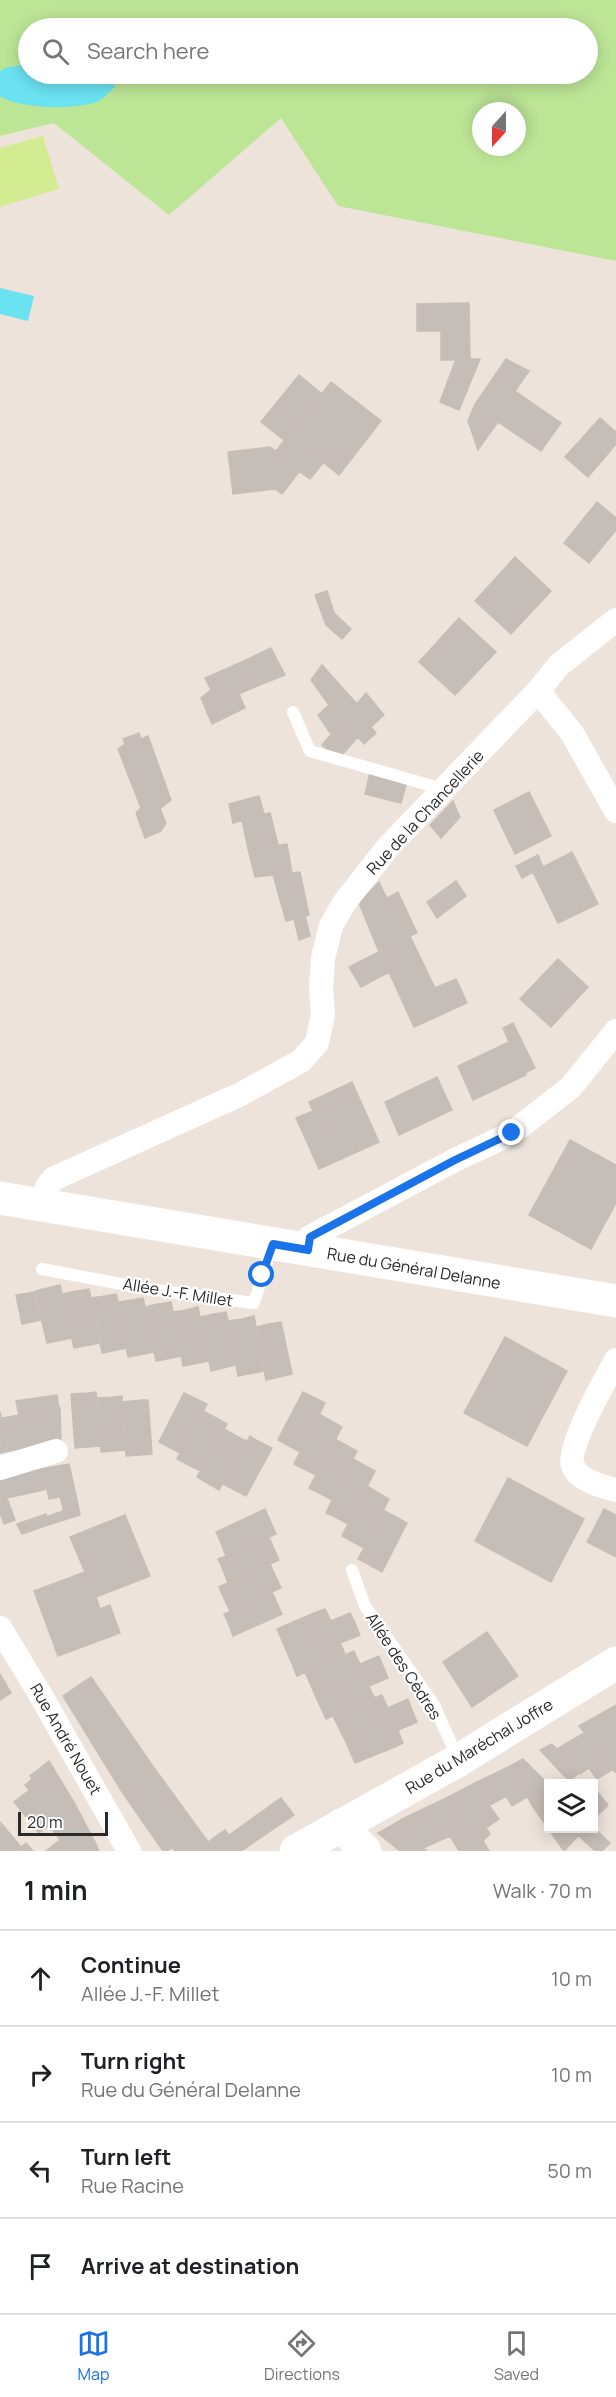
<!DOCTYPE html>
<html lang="en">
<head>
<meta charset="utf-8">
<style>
	:root { --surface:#fff; --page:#f2f2f2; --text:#202124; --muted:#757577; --line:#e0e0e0; --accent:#1a73e8 }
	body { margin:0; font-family:Manrope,sans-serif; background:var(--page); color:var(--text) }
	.controls { position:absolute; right:18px; bottom:18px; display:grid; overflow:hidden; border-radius:0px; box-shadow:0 3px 15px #0003 }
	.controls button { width:54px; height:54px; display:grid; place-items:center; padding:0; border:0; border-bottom:2px solid var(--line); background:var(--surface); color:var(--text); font:30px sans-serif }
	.compass { position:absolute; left:472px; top:102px; width:54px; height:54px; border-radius:50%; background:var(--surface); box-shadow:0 3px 15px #0003; rotate:201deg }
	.scale { position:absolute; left:18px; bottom:15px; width:90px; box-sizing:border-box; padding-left:6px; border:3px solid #2a2a2a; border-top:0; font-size:16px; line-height:21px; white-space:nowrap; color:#2a2a2a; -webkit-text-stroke:4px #fff; paint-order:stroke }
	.stop { position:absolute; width:18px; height:18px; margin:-14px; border:4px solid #1a73e8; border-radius:50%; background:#fff }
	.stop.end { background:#1a73e8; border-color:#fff; box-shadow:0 2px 6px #0008 }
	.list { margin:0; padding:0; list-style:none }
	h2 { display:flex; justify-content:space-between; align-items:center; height:78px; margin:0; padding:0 24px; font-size:26px }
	h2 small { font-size:20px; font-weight:400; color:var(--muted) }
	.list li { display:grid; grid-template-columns:39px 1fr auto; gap:18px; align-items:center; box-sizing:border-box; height:96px; padding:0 24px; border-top:2px solid var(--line) }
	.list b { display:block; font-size:22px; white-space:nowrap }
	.list p { margin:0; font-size:20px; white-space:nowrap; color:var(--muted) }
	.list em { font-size:20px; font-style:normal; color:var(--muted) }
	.icon { flex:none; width:33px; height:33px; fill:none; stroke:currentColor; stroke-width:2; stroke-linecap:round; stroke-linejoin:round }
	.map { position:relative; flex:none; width:616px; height:1851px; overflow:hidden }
	.search { position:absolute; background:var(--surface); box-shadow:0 3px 15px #0003; left:18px; right:18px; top:18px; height:66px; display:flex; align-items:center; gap:15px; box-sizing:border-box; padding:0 21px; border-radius:33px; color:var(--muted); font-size:22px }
	.sheet { height:462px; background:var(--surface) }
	nav { display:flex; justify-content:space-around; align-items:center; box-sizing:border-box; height:84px; border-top:2px solid var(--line); background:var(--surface); font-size:16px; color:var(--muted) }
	nav a { display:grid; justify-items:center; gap:3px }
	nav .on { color:var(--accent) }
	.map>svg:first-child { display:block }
</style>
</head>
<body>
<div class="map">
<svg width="616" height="1851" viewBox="0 0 616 1851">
	<rect width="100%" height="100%" fill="#ede3db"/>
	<path fill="#bde596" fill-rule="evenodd" d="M0 0H616V261L338 206 281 118 169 215 54 123 0 136ZM28 28H588V74H28ZM481 111H517V147H481Z"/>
	<path fill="#d4ec91" d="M43 136 59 189 0 207V148Z"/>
	<path fill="#6be2f2" d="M28 64V74H111L115 87C109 92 103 100 96 102 75 110 19 109 0 96V72L4 68Z
		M0 288 34 296 28 321 0 314Z"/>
	<path fill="#c5bdb8" stroke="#c8beb5" stroke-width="1.5" d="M469 303 470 359 441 360V331H417V304Z
		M456 359H480L459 410 440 402Z
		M506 359 529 371 515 391 561 423 541 451 498 422 478 450 468 421 475 404Z
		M299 375 322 394 285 441 261 422Z
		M331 382 381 421 339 475 313 454 282 494 275 489 233 494 228 452 270 447 276 451Z
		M600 418 616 432V444L588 477 565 457Z
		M313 454 324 462 310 479 299 471Z
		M597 502 616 518V530L589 563 564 543Z
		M515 557 551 591 511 634 475 601Z
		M327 591 334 613 326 625 315 595Z
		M334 613 351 629 342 639 326 625Z
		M459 618 496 652 455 695 419 662Z
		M271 648 285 675 257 686 246 660Z
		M246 660 257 686 218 703 205 678Z
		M322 665 357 704 331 734 318 715 329 705 311 680Z
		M211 690 218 703 239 694 245 708 212 724 201 698Z
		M366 693 384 715 371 727 376 733 364 744 358 737 342 755 332 753 322 745Z
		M139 733 141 739 148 736 171 800 160 809 166 823 161 831 145 838 136 813 141 808 118 749 125 744 123 739Z
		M370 773 407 781 401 803 365 794Z
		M529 792 551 836 515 854 494 810Z
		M259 796 264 814 233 823 229 804Z
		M453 801 460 817 441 838 430 825Z
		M270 813 278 845 248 849 242 820Z
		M287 844 292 873 255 877 248 849Z
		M572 852 598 904 558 923 533 872Z
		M538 855 543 867 522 878 516 866Z
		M300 872 309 915 305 916 310 936 299 940 294 919 286 921 273 875Z
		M456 881 466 896 437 918 427 902Z
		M379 882 391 907 397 904 405 921 410 918 417 933 379 952 359 903Z
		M398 892 410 918 405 921 397 904 391 907 387 898Z
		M410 936 435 988 456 979 467 1003 414 1027 389 972 361 987 349 967Z
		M558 959 588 987 551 1027 520 999Z
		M513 1023 535 1068 525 1073 526 1075 473 1100 458 1066 509 1042 503 1028Z
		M437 1077 452 1110 399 1135 385 1102Z
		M352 1082 356 1091 328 1103 337 1125 306 1140 296 1118 313 1111 309 1102Z
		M356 1091 379 1142 319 1169 306 1140 337 1125 328 1103Z
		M570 1140 616 1165V1203L591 1249 529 1215Z
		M60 1285 62 1294 49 1296 48 1288Z
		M48 1288 49 1296 62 1294 72 1338 47 1343 35 1291Z
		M89 1289 91 1298 78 1301 77 1291Z
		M77 1291 78 1301 91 1298 101 1343 74 1348 62 1294Z
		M34 1292 41 1320 22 1324 16 1295Z
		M116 1294 118 1302 107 1304 105 1296Z
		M105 1296 107 1304 118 1302 127 1348 102 1353 91 1298Z
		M143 1298 145 1307 133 1309 131 1300Z
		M131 1300 133 1309 145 1307 154 1352 128 1357 118 1302Z
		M171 1302 173 1312 160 1314 158 1304Z
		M158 1304 160 1314 173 1312 182 1356 156 1361 145 1307Z
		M198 1307 200 1317 188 1319 186 1310Z
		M186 1310 188 1319 200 1317 209 1361 183 1366 173 1312Z
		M226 1312 228 1321 216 1323 214 1314Z
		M214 1314 216 1323 228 1321 236 1365 211 1371 200 1317Z
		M254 1316 256 1327 244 1329 242 1319Z
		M242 1319 244 1329 256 1327 264 1371 238 1376 228 1321Z
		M281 1322 283 1331 271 1333 269 1324Z
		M269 1324 271 1333 283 1331 292 1374 266 1380 256 1327Z
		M505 1337 567 1371 527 1446 464 1413Z
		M96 1392 97 1406 91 1407 89 1393Z
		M303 1392 325 1403 300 1452 285 1444 291 1431 284 1428Z
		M89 1393 91 1407 97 1406 100 1446 75 1448 71 1394Z
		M184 1393 201 1401 197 1409 203 1412 180 1453 159 1442Z
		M57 1395 59 1408 19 1415 16 1401Z
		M122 1396 123 1409 116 1410 115 1397Z
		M115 1397 116 1410 123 1409 126 1450 101 1452 97 1398Z
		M142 1400V1413L149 1412 152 1454 126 1456 122 1402Z
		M142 1400H148L149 1412 142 1413Z
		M201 1401 207 1404 203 1412 197 1409Z
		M60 1408 61 1441 9 1451 2 1418Z
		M203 1411 220 1420 216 1427 223 1431 200 1471 177 1459Z
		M0 1412 9 1451 0 1453Z
		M319 1414 342 1427 316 1475 300 1467 307 1455 300 1452Z
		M220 1420 227 1424 223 1431 216 1427Z
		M284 1428 291 1431 285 1444 278 1440Z
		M224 1429 240 1438 236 1445 243 1448 219 1490 197 1477Z
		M250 1436 256 1440 250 1452 243 1448Z
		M240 1438 247 1441 243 1448 236 1445Z
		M335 1439 357 1451 332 1500 317 1492 323 1480 316 1475Z
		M256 1440 272 1448 246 1496 223 1484 243 1448 250 1452Z
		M300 1452 307 1455 300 1467 294 1464Z
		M353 1459 375 1471 348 1524 333 1516 339 1504 332 1500Z
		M69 1464 78 1505 63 1508 60 1497 49 1499 47 1489 39 1491 34 1470Z
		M34 1470 39 1491 7 1498 0 1479Z
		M316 1475 323 1480 317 1492 309 1488Z
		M508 1478 584 1519 551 1582 475 1541Z
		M0 1479 15 1520 4 1524 0 1513Z
		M367 1486 389 1499 364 1548 349 1540 355 1527 348 1524Z
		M332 1500 339 1504 333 1516 326 1513Z
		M78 1505 80 1515 48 1525 46 1517 63 1511V1508Z
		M265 1509 276 1534 226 1556 219 1538 230 1533 227 1527Z
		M604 1509 616 1515V1557L587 1542Z
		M383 1510 407 1523 382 1572 364 1562 370 1551 364 1548Z
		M46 1514 48 1525 22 1534 17 1524Z
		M125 1515 150 1576 96 1597 100 1609 110 1605 120 1633 58 1656 34 1591 85 1572 70 1537Z
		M348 1524 355 1527 349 1540 342 1536Z
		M227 1527 230 1533 219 1538 216 1532Z
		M269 1537 279 1560 228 1583 221 1565 231 1561 229 1555Z
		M364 1548 370 1551 364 1562 358 1559Z
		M229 1555 231 1561 221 1565 218 1559Z
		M270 1564 281 1588 230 1611 221 1592 232 1588 230 1582Z
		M230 1582 232 1588 221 1592 219 1587Z
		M272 1592 282 1614 233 1636 227 1620 238 1615 235 1609Z
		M235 1609 238 1615 227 1620 224 1614Z
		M325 1609 328 1615 317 1620 314 1613Z
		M314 1613 317 1620 328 1615 331 1621 350 1613 355 1623 287 1652 277 1629Z
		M355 1623 360 1635 340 1643 343 1649 337 1651 340 1657 297 1676 287 1652Z
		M487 1632 518 1676 472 1707 443 1662Z
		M343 1649 345 1655 340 1657 337 1651Z
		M354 1651 357 1658 343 1664 340 1657Z
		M379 1656 383 1666 315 1695 305 1672 340 1657 343 1664 357 1658 360 1664Z
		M383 1666 388 1678 369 1686 371 1691 366 1693 369 1700 326 1719 315 1695Z
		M0 1674 11 1693 0 1700Z
		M91 1677 155 1769 122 1792 63 1696Z
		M371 1691 375 1698 369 1700 366 1693Z
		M382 1695 385 1702 372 1707 369 1700Z
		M408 1699 412 1710 345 1740 333 1716 369 1700 372 1707 385 1702 388 1708Z
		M616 1705V1773L579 1726Z
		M412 1710 417 1722 398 1730 401 1738 394 1740 397 1746 355 1763 345 1740Z
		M584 1733 613 1769 597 1779 589 1768 580 1774 557 1749Z
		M401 1738 403 1743 397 1746 394 1740Z
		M552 1744 579 1773 569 1781 540 1750Z
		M523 1759 548 1784V1797L533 1807 510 1766Z
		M49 1761 75 1804 39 1833 14 1802 36 1785 30 1776Z
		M510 1766 522 1788 490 1805 477 1782Z
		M155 1769 208 1842 225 1830 229 1835 281 1798 294 1815 241 1851H175L172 1847 167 1851H163L122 1792Z
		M32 1779 36 1785 29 1790 25 1785Z
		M477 1782 491 1808 478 1815 490 1834 483 1841 489 1851H480L442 1800Z
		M522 1788 527 1797 512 1806 506 1796Z
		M594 1788 608 1805 594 1819Z
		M548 1797V1828H585L564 1851 533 1807Z
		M442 1800 480 1851H459L450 1836 423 1848 406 1817Z
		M75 1804 95 1842 84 1851H46L60 1840 49 1825Z
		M491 1808 499 1819 486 1828 478 1815Z
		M406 1817 423 1848 427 1851H400L378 1833Z
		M1 1823 21 1847 17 1851H0Z
		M585 1828H594L610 1843 602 1851H595L578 1835Z
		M95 1842 99 1851H84Z
		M26 1843 33 1851H21L19 1849Z"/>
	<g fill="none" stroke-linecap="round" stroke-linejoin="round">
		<path stroke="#fff" stroke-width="12" d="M293 712 310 751 443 789
			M42 1269 148 1289 254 1303 272 1245
			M352 1570 365 1606 434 1705 458 1759"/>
		<path stroke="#fff" stroke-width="24" d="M538 691 572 733 616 811
			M44 1206 47 1187 53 1179 241 1094 301 1061 317 1043 323 1014 321 989 323 958 331 926 344 903 388 847 538 691 559 665 616 620
			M308 1250 310 1237 455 1160 512 1133 571 1087 616 1031
			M616 1360C606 1379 566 1448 573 1466 578 1480 603 1487 616 1490
			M0 1468 56 1451
			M0 1628 40 1694 129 1851"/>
		<path stroke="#fff" stroke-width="33" d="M0 1198 616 1301
			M341 1825 365 1851
			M296 1851 459 1760 616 1663"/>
	</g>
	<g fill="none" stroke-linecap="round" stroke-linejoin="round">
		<path stroke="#1a73e8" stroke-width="8" d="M262 1275 273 1244 308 1250 310 1237 455 1160 512 1133"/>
	</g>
	<g text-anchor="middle" stroke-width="4.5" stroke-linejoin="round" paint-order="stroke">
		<g font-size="16" fill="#2a2a2a" stroke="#fff">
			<text transform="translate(425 812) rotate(-47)" y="6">Rue de la Chancellerie</text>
			<text transform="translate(414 1268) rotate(10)" y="6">Rue du Général Delanne</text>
			<text transform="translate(178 1292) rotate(9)" y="6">Allée J.-F. Millet</text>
			<text transform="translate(404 1666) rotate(57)" y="6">Allée des Cèdres</text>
			<text transform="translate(66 1739) rotate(60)" y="6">Rue André Nouet</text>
			<text transform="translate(479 1746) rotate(-31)" y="6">Rue du Maréchal Joffre</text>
		</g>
	</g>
</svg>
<div class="controls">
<button><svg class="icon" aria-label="layers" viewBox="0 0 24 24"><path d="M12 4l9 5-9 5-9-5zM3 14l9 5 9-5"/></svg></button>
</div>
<svg class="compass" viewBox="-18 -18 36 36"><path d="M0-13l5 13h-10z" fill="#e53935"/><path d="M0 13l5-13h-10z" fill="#757577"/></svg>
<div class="scale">20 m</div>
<div class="stop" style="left:262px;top:1275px"></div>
<div class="stop end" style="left:512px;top:1133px"></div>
<div class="search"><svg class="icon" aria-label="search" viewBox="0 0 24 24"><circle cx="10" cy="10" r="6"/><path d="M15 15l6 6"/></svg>Search here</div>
</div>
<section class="sheet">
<h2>1 min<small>Walk · 70 m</small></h2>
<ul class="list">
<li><svg class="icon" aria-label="ahead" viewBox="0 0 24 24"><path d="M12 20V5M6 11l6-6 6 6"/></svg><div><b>Continue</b><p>Allée J.-F. Millet</p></div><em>10 m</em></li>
<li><svg class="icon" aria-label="right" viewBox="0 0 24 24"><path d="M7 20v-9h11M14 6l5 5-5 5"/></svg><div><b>Turn right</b><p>Rue du Général Delanne</p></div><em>10 m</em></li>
<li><svg class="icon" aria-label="left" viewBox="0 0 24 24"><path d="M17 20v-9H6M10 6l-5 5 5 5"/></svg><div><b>Turn left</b><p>Rue Racine</p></div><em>50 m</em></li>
<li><svg class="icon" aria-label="arrive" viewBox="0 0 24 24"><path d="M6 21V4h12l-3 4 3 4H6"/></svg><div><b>Arrive at destination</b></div></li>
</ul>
</section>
<nav>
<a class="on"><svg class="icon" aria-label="map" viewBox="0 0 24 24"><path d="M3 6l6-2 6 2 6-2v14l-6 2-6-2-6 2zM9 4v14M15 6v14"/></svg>Map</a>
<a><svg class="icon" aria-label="directions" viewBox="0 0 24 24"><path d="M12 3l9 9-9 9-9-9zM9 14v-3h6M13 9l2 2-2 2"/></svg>Directions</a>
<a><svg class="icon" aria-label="saved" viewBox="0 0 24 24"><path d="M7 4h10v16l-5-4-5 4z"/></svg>Saved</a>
</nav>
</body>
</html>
